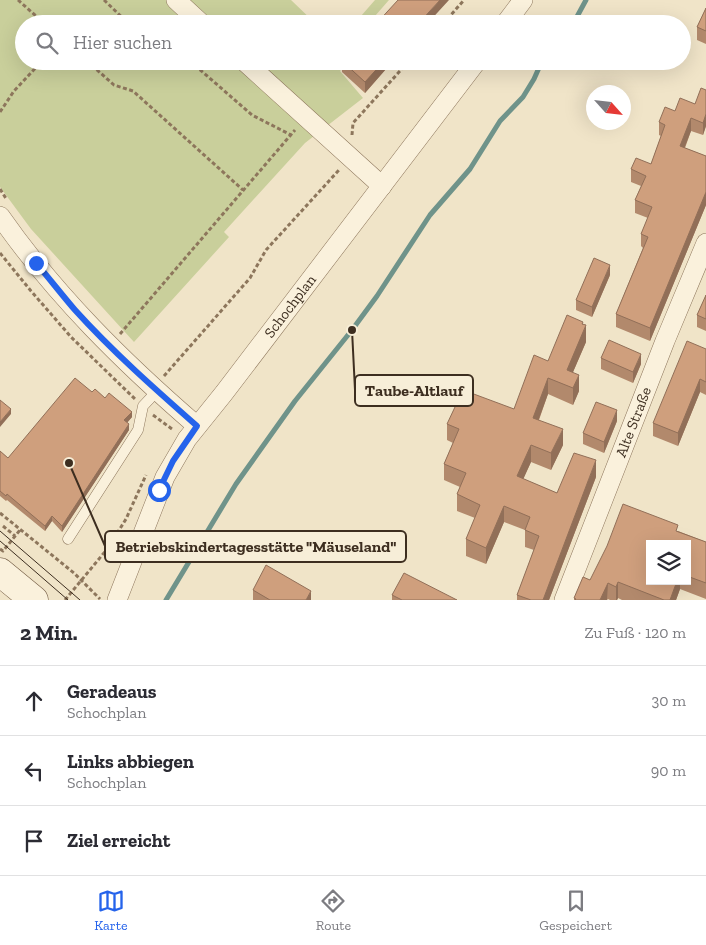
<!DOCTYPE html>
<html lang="de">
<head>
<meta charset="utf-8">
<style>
	:root { --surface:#fff; --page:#f7f7f7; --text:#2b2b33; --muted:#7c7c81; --line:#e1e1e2; --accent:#2563eb }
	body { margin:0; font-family:"Zilla Slab",serif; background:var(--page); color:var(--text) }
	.controls { position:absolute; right:15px; bottom:15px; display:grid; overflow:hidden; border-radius:0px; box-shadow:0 5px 20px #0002 }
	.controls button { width:45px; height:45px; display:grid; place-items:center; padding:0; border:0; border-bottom:1px solid var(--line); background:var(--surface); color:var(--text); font:25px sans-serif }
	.compass { position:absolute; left:586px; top:85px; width:45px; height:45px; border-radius:50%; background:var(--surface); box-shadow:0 5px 20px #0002; rotate:117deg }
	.stop { position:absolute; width:15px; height:15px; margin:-11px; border:4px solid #2563eb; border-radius:50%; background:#fff }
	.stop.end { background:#2563eb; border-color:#fff; box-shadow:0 1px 5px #0008 }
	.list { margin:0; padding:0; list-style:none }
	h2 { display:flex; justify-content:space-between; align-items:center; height:65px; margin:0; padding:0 20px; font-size:21px }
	h2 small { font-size:16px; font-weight:400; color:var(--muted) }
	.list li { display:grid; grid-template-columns:32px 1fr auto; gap:15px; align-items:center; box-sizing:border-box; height:70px; padding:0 20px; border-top:1px solid var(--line) }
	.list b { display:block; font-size:19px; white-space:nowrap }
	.list p { margin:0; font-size:16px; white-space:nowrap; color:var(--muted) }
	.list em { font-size:16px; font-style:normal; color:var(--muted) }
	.icon { flex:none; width:28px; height:28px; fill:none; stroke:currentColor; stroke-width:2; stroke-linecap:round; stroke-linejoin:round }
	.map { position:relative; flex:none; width:706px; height:600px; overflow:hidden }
	.search { position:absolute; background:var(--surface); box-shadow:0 5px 20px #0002; left:15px; right:15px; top:15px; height:55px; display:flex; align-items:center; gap:12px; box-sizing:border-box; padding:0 18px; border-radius:28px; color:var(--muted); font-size:19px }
	.sheet { height:275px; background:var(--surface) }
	nav { display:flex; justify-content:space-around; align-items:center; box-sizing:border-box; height:70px; border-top:1px solid var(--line); background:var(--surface); font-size:14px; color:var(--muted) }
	nav a { display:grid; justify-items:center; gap:2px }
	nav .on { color:var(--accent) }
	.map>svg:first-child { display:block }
</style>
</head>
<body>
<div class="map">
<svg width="706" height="600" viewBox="0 0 706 600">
	<rect width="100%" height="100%" fill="#f0e4c8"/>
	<path fill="#c9cf9b" d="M0 0H291L316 24H24V61H348L340 71 363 98 305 143 224 232 229 237 134 342 31 229 0 187Z
		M375 0H389L368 24H354Z"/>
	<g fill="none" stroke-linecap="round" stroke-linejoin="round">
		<path stroke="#6f938a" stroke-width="5" d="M573 24 586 0
			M166 600 236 484 295 401 352 330 377 296 430 215 470 169 500 121 523 97 534 79 542 61"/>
		<defs>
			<path id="lane" d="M68 539 138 430 143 406 157 391"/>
			<g id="street">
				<path d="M176 0 202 24"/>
				<path d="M505 24 523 0"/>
				<path d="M244 61 382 186"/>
				<path d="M0 216C55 295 124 363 197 426"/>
				<path id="s1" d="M117 600 165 477 187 439 224 393 477 61"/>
				<path id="s2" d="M564 600 665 341 706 243"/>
			</g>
			<path id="secondary" d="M0 572 34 600"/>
		</defs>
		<use href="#lane" stroke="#8d765c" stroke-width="11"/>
		<use href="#street" stroke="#8d765c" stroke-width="20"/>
		<use href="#secondary" stroke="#6f573f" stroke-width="29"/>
		<path stroke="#8d765c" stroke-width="3" stroke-dasharray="4 2.5" stroke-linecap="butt" d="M18 0 45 24
			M104 0 129 24
			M443 24 464 0
			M87 61 114 85 133 91 243 190
			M190 61 252 115 291 135
			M0 112 14 91 42 61
			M352 135 353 123 409 61
			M0 189 7 200
			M0 253 31 291 71 337 135 399
			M120 334 295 130
			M164 376 250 278 266 250 339 170
			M153 415 172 429
			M0 513 74 573 100 599
			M3 526 15 536
			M0 549 3 551 20 530
			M65 600 108 548 126 519 146 475"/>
		<use href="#lane" stroke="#faf1dc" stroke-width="10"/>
		<use href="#street" stroke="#faf1dc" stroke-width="19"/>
		<use href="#secondary" stroke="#faf1dc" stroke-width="28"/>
		<path stroke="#3d2e20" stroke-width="1" d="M0 531 80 600
			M0 541 68 600"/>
	</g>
	<path fill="#b2896c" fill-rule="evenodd" d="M706 8V44L697 40V27Z
		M342 61H393L365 93 342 72Z
		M706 90V126L703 135 691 131 685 148 706 156V205L650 341 616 327V314L643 248 641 246V234L648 218 635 213V200L641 186 631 182V169L651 164 661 136 659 135V122L675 111 695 104Z
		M610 275 592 317 576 310V300Z
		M706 295V331L697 327V315Z
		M583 324 586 342 573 372 579 391 573 405 548 394 539 420 563 445 551 470 531 462 523 479 557 493 596 477 549 600H517V595L534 550 525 547V530L504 522 486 564 466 556V539L475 518 457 511V494L460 487 444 480V464L453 443 447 440V424L514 409 548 361Z
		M706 349V395L700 392 678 446 653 436V423Z
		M601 358 641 364 633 383 601 369Z
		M92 392 105 398 132 417 127 423 129 430 62 532 52 521 45 531 7 500 6 501 0 496V451L8 458Z
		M617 421 604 453 583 444V433Z
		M678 531 706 542V599L680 589 676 600H622L618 598 617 600H610L608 599 607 600H574V598L590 580ZM687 544V581H650Z
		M253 590 311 600H253Z
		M392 595 457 600H392Z"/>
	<path fill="#916f58" d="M440 0H449L427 24H418Z
		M384 61H393L365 93V82Z
		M706 114V126L703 135V123Z
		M691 118V131L680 159V146Z
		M706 192V205L650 341V328Z
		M610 265V275L592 317V307Z
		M583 322V332L586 325V342L567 386V370Z
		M641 354V364L633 383V372Z
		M579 375V391L573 405V388Z
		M548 378V394L533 435V418Z
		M700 379V392L678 446V433Z
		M11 409V414L0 427V422Z
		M617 410V421L604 453V442Z
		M132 412V417L124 426V420Z
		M129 424V430L62 532V526Z
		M563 429V445L551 470V453Z
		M531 445V462L517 493V476Z
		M596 460V477L549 600H543Z
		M504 506V522L486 564V548Z
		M52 516V521L45 531V526Z
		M677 581H680V589L676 600H670Z
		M618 582V598L617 600H616V587Z
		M608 583 607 600H600Z
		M311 591V600H306Z"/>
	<path fill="#cf9f7d" stroke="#916f58" d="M398 0H440L418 24H376Z
		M706 8V31L697 27Z
		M342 61H384L365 82Z
		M701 88 706 90V114L703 123 691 118 680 146 706 156V192L650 328 616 314 648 237 641 234 652 207 635 200 646 176 631 169 636 158 651 164 665 125 659 122 665 107 675 111 680 98 695 104Z
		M594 258 610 265 592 307 576 300Z
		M706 295V319L697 315Z
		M567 315 583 322 582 324 586 325 567 370 579 375 573 388 548 378 533 418 563 429 551 453 531 445 517 476 557 493 574 453 596 460 543 600H531L517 595 539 536 525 530 530 517 504 506 486 548 466 539 480 505 457 494 466 473 444 464 459 429 447 424 463 390 514 409 534 355 548 361Z
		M609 340 641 354 633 372 601 358Z
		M687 341 706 349V382L700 379 678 433 653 423Z
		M75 378 92 392 95 389 105 398 109 393 132 412 124 420 129 424 62 526 52 516 45 526 7 494 6 496 0 491V451L8 458Z
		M0 400 11 409 0 422Z
		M596 402 617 410 604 442 583 433Z
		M623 504 678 525 676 531 706 542V583L687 576V544H650V581H677L670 600H664L618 582 616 587 608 583 600 600H575L576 599 574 598 583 577 590 580 607 546Z
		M266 565 311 591 306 600H270L253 590Z
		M404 573 457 600H402L392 595Z"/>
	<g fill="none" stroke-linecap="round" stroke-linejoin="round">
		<path stroke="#2563eb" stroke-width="6" d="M36 263C49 278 62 295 75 310 113 352 155 389 197 426L173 461 159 490"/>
	</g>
	<g text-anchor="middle" stroke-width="4.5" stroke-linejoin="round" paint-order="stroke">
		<g font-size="15" fill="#3d2e20" stroke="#f7eed8">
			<text dy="5" stroke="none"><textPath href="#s1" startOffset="344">Schochplan</textPath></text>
			<text dy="5" stroke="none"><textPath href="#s2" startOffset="191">Alte Straße</textPath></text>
		</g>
	</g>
	<path fill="none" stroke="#3d2e20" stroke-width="2" d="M352 330L355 390M69 463L105 546"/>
	<g fill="#3d2e20" stroke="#f7eed8" stroke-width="2">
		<circle cx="352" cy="330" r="5"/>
		<circle cx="69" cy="463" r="5"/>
	</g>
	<g fill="#f7eed8" stroke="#3d2e20" stroke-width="2">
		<rect x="355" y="375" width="118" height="31" rx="5"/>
		<rect x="105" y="531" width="301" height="31" rx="5"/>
	</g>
	<g font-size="16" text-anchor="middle" font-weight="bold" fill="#3d2e20">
		<text x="414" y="396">Taube-Altlauf</text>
		<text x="256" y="552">Betriebskindertagesstätte "Mäuseland"</text>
	</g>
</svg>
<div class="controls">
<button><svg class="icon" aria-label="layers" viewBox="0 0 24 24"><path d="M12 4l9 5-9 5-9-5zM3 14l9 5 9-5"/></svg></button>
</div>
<svg class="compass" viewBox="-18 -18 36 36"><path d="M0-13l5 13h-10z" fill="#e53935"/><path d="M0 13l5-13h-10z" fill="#7c7c81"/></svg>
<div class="stop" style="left:159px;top:490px"></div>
<div class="stop end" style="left:36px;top:263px"></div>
<div class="search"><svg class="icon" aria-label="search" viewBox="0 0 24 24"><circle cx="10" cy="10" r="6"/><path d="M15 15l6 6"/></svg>Hier suchen</div>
</div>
<section class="sheet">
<h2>2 Min.<small>Zu Fuß · 120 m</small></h2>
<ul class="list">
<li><svg class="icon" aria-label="ahead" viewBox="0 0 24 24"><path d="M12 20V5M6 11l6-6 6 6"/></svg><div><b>Geradeaus</b><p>Schochplan</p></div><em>30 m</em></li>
<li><svg class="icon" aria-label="left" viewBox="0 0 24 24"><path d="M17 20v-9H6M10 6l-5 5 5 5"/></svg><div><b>Links abbiegen</b><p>Schochplan</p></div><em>90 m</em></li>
<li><svg class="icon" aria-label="arrive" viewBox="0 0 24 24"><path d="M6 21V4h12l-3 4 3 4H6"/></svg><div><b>Ziel erreicht</b></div></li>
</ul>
</section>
<nav>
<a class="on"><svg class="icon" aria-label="map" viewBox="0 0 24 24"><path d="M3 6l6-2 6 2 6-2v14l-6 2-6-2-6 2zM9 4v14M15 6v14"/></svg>Karte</a>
<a><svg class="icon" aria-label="directions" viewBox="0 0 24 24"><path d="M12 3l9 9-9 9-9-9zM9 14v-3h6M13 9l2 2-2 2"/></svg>Route</a>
<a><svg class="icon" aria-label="saved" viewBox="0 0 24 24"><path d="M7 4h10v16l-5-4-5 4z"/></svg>Gespeichert</a>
</nav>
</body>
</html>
